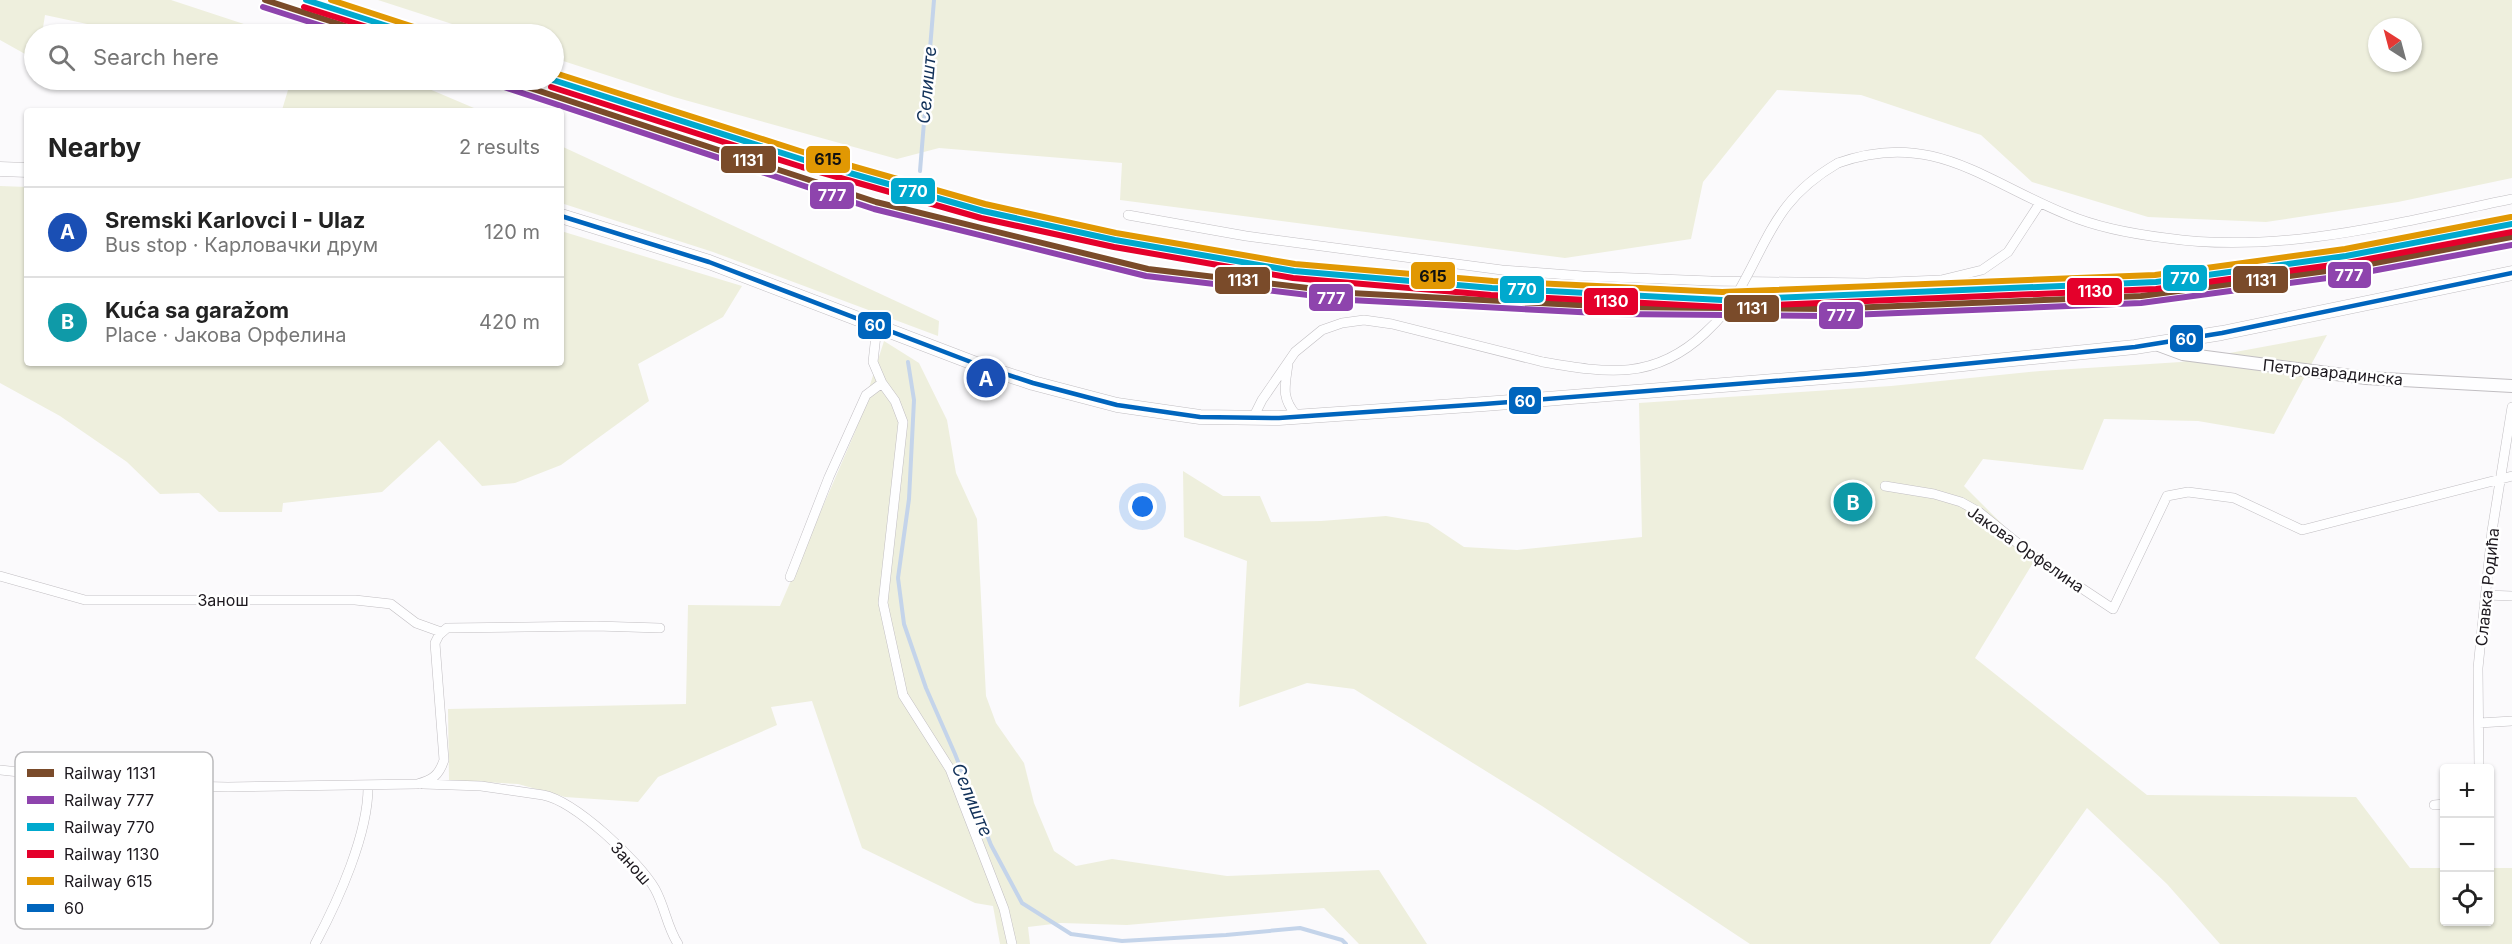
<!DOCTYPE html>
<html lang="en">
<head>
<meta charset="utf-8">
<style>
	:root { --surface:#fff; --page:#f2f2f2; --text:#222; --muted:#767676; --line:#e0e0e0; --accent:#6b686c }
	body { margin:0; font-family:Inter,sans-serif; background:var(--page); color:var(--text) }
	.controls { position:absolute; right:18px; bottom:18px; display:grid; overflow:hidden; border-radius:6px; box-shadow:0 2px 4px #0004 }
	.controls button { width:54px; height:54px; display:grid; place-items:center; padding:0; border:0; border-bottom:2px solid var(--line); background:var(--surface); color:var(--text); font:30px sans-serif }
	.compass { position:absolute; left:2368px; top:18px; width:54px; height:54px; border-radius:50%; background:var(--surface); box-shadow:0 2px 4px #0004; rotate:324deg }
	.you { position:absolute; left:1143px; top:507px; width:21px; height:21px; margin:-15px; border:4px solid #fff; border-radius:50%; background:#1a73e8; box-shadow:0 0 0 9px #1a73e833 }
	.badge { display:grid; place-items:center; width:39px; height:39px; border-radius:50%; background:var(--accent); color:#fff; font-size:20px; font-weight:700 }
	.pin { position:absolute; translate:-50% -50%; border:3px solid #fff; box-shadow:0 2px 6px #0006 }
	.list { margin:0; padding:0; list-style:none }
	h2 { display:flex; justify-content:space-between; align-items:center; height:78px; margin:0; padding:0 24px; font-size:26px }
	h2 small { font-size:20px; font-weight:400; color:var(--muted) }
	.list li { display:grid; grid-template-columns:39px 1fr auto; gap:18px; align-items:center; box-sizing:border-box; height:90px; padding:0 24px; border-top:2px solid var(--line) }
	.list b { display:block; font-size:22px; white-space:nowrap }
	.list p { margin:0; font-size:20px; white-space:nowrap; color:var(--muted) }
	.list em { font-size:20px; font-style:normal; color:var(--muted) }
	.icon { flex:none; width:33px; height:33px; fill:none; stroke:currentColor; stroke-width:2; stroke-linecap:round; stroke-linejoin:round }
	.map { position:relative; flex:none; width:2512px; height:944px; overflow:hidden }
	.search { position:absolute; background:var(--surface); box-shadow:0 2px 4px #0004; left:24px; top:24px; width:540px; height:66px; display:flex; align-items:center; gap:15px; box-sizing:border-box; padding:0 21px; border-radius:33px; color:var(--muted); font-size:22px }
	.panel { position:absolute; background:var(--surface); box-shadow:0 2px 4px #0004; left:24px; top:108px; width:540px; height:258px; border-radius:6px }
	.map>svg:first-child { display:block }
</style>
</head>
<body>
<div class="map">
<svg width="2512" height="944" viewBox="0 0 2512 944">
	<rect width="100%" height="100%" fill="#fbfafc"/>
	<path fill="#eeefdd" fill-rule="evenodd" d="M0 0H171L274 34H134L45 15 42 34H34V59L0 40Z
		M378 0H2512V178L2398 202 2266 222 2148 217 2032 182 1981 135 1861 95 1777 90 1703 182 1691 239 1565 258 1120 200 1122 163 939 148 897 159 674 97 554 58V34H483ZM2377 27H2413V63H2377Z
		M291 80H408L481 111H287L282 110Z
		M561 146 939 321 938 336 713 252 561 203Z
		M0 186 27 187V363H561V231L742 286 723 317 638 364 649 401 561 465 515 483 482 486 439 440 382 492 283 503 282 512H219L199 493 160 494 127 462 60 416 0 383Z
		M2327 335 2274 434 2198 421 2104 419 2083 470 1983 459 1964 486 2036 558 1975 658 2147 795 2356 797 2410 868H2444V922H2490V868H2512V944H2220L2167 884 2087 808 1990 944H1750L1542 806 1354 689 1307 683 1239 707 1247 561 1184 537 1183 471 1223 496H1260L1271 522 1321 521 1386 516 1428 523 1464 547 1517 550 1642 537 1639 403 1891 386 2040 371 2181 362Z
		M884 341 919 363 947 420 956 473 977 519 986 696 996 723 1024 763 1034 803 1054 851 1076 866 1112 859 1227 876 1379 870 1427 944H1359L1324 908 1127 925 1061 923 1028 927 1030 944H1000L993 906 975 903 862 848 812 701 771 707 777 725 658 777 638 802 565 797 518 784 449 780 448 709 686 704 688 605 780 606 855 432Z"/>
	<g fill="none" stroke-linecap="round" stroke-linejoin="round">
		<path stroke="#c4d4ea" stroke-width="4" d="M920 171 934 0
			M908 362 914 400 909 499 898 578 904 624 926 688 955 754 991 845 1022 903 1071 934 1122 941 1226 935 1300 928 1342 940 1346 944"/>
		<defs>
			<path id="minor" d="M1838 163C1933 129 1985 182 2068 215 2099 228 2133 234 2166 238 2281 255 2400 222 2512 199
				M1128 215 1246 236 1502 270 1583 276 1711 281 1867 283 1941 280 1982 270 2008 252 2040 203
				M877 326 873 362 882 383 895 401 903 422 883 603 903 695 950 769 1004 909 1012 944
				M1288 364C1285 387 1281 397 1296 415
				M1253 418 1262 400 1295 352 1322 330 1342 323 1364 320 1392 324 1543 362
				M1885 486 1934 494 1961 502 1979 512 2036 558 2113 609 2167 496 2188 492 2234 498 2302 530 2512 476
				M0 576 85 600H355L391 604 416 623 441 632
				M790 577 829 477 866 395 882 383
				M2486 595 2512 596
				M2479 723 2512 721
				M2479 768 2478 668 2492 531 2512 407
				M0 770 141 785 228 787 417 784C433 780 439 775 444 760L435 643 439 635 447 628 596 626 660 628
				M423 784 481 786 543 795C575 801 639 861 655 889 665 907 667 927 678 944
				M2434 805 2444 804
				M315 944C338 901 369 833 368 785"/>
			<path id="tertiary" d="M2156 344 2183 354 2366 378 2512 386"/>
			<path id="secondary" d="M0 169 27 170
				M561 216 709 262 984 367 1033 383 1117 405 1200 417 1279 418 1484 404 1863 374 2135 347 2222 333 2512 273"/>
		</defs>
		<use href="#minor" stroke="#c1bec2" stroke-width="10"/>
		<use href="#tertiary" stroke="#c1bec2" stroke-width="14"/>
		<use href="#secondary" stroke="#c1bec2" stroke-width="15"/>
		<use href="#minor" stroke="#fefeff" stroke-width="9"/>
		<use href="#tertiary" stroke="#fefeff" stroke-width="12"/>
		<use href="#secondary" stroke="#fefeff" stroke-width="14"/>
		<defs>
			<path id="minor-bridge" d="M1543 362C1607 373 1654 381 1705 333 1717 322 1729 309 1737 294 1770 237 1776 199 1838 163"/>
		</defs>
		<use href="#minor-bridge" stroke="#c1bec2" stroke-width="10" stroke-linecap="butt"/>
		<use href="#minor-bridge" stroke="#fefeff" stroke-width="9"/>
		<defs>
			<path id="bus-1" d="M561 216 709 262 984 367 1033 383 1117 405 1200 417 1279 418 1484 404 1863 374 2135 347 2222 333 2512 273"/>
		</defs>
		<use href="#bus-1" stroke="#fff" stroke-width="9"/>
		<use href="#bus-1" stroke="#0065bd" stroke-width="4.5"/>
		<defs>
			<path id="rail-1" d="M265 0 370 34
				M506 80 876 202 1148 269 1350 293 1617 307 1824 309 2141 296 2349 268 2512 237"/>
			<path id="rail-2" d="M263 7 347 34
				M504 87 874 209 1146 276 1350 300 1617 314 1824 316 2141 303 2350 275 2512 245"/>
			<path id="rail-3" d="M306 0 412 34
				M553 80 804 160 983 211 1115 240 1294 271 1492 288 1722 300 2156 282 2346 256 2512 224"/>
			<path id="rail-4" d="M304 7 389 34
				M551 87 802 167 981 218 1114 247 1293 278 1491 295 1722 307 2156 289 2347 263 2512 232"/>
			<path id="rail-5" d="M331 0 414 27
				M555 73 806 153 985 204 1116 233 1295 264 1493 281 1722 292 2155 275 2345 249 2511 217"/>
		</defs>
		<use href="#rail-1" stroke="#fff" stroke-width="10"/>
		<use href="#rail-2" stroke="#fff" stroke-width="10"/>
		<use href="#rail-3" stroke="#fff" stroke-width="10"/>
		<use href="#rail-4" stroke="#fff" stroke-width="10"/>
		<use href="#rail-5" stroke="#fff" stroke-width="10"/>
		<use href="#rail-1" stroke="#7a4b2a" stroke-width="6"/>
		<use href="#rail-2" stroke="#8e44ad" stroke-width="6"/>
		<use href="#rail-3" stroke="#00a9ce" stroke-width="6"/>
		<use href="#rail-4" stroke="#e4002b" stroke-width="6"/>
		<use href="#rail-5" stroke="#e19803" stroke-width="6"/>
	</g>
	<g text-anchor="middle" stroke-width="5" stroke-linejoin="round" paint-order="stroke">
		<g font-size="16" fill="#1d191f" stroke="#fff">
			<text transform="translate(2333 372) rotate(6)" y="6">Петроварадинска</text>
			<text transform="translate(2026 549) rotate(35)" y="6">Јакова Орфелина</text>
			<text transform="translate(2487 587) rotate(-84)" y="6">Славка Родића</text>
			<text x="223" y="606">Занош</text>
			<text transform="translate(631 863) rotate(48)" y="6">Занош</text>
		</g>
		<g font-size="18" font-style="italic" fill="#113159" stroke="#fff">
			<text transform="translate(927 85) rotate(-85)" y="6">Селиште</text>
			<text transform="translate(972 800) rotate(67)" y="6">Селиште</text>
		</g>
	</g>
	<rect x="15" y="752" width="198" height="177" rx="9" fill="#fff" stroke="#bbbabc" stroke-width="1.5"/>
	<rect x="27" y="769" width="27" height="8" fill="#7a4b2a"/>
	<rect x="27" y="796" width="27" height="8" fill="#8e44ad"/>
	<rect x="27" y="823" width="27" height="8" fill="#00a9ce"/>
	<rect x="27" y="850" width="27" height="8" fill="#e4002b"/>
	<rect x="27" y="877" width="27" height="8" fill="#e19803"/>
	<rect x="27" y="904" width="27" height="8" fill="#0065bd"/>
	<g font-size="16" fill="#1d191f">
		<text x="64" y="779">Railway 1131</text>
		<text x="64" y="806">Railway 777</text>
		<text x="64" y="833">Railway 770</text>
		<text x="64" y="860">Railway 1130</text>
		<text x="64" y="887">Railway 615</text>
		<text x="64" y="914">60</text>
	</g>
	<g stroke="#fff" stroke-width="2">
		<rect x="805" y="145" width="46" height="29" rx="6" fill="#e19803"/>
		<rect x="720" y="145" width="57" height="29" rx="6" fill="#7a4b2a"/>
		<rect x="890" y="177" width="46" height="28" rx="6" fill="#00a9ce"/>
		<rect x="809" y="181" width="46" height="29" rx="6" fill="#8e44ad"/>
		<rect x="2327" y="261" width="45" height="28" rx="6" fill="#8e44ad"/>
		<rect x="1410" y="261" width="46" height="29" rx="6" fill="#e19803"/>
		<rect x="2162" y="264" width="46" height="28" rx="6" fill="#00a9ce"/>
		<rect x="2232" y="265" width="57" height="29" rx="6" fill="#7a4b2a"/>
		<rect x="1214" y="266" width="57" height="29" rx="6" fill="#7a4b2a"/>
		<rect x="1499" y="275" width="46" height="29" rx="6" fill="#00a9ce"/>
		<rect x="2066" y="277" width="57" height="29" rx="6" fill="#e4002b"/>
		<rect x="1308" y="283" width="46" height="29" rx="6" fill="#8e44ad"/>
		<rect x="1583" y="287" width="56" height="29" rx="6" fill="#e4002b"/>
		<rect x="1723" y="294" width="57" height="29" rx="6" fill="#7a4b2a"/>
		<rect x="1818" y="301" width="46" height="29" rx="6" fill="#8e44ad"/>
		<rect x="857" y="311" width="35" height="29" rx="6" fill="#0065bd"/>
		<rect x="2169" y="324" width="35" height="29" rx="6" fill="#0065bd"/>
		<rect x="1508" y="386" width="34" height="29" rx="6" fill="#0065bd"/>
	</g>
	<g font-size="16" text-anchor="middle" font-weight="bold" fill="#fff">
		<text x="748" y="166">1131</text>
		<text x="913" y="197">770</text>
		<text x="832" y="201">777</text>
		<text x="2349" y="281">777</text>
		<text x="2185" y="284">770</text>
		<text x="2261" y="286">1131</text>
		<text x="1243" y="286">1131</text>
		<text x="1522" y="295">770</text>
		<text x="2095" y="297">1130</text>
		<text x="1331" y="304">777</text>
		<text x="1611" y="307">1130</text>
		<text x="1752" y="314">1131</text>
		<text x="1841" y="321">777</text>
		<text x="875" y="331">60</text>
		<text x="2186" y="345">60</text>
		<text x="1525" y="407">60</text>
	</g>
	<g font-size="16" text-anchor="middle" font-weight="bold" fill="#111">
		<text x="828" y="165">615</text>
		<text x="1433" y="282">615</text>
	</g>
</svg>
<div class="controls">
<button>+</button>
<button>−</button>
<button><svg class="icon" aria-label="locate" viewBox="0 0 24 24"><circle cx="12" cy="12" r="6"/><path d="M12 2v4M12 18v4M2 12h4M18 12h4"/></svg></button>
</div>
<svg class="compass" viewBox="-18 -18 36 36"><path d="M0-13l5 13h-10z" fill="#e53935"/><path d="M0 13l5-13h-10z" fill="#767676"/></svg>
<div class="you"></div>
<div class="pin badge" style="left:986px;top:378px;background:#1a4fb4">A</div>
<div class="pin badge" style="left:1853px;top:502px;background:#0f9aa8">B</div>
<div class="search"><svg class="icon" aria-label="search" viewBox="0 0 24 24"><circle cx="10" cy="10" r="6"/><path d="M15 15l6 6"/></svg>Search here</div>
<section class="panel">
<h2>Nearby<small>2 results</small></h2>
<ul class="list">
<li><span class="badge" style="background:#1a4fb4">A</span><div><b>Sremski Karlovci I - Ulaz</b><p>Bus stop · Карловачки друм</p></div><em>120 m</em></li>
<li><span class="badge" style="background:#0f9aa8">B</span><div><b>Kuća sa garažom</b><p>Place · Јакова Орфелина</p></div><em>420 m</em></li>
</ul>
</section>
</div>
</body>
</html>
